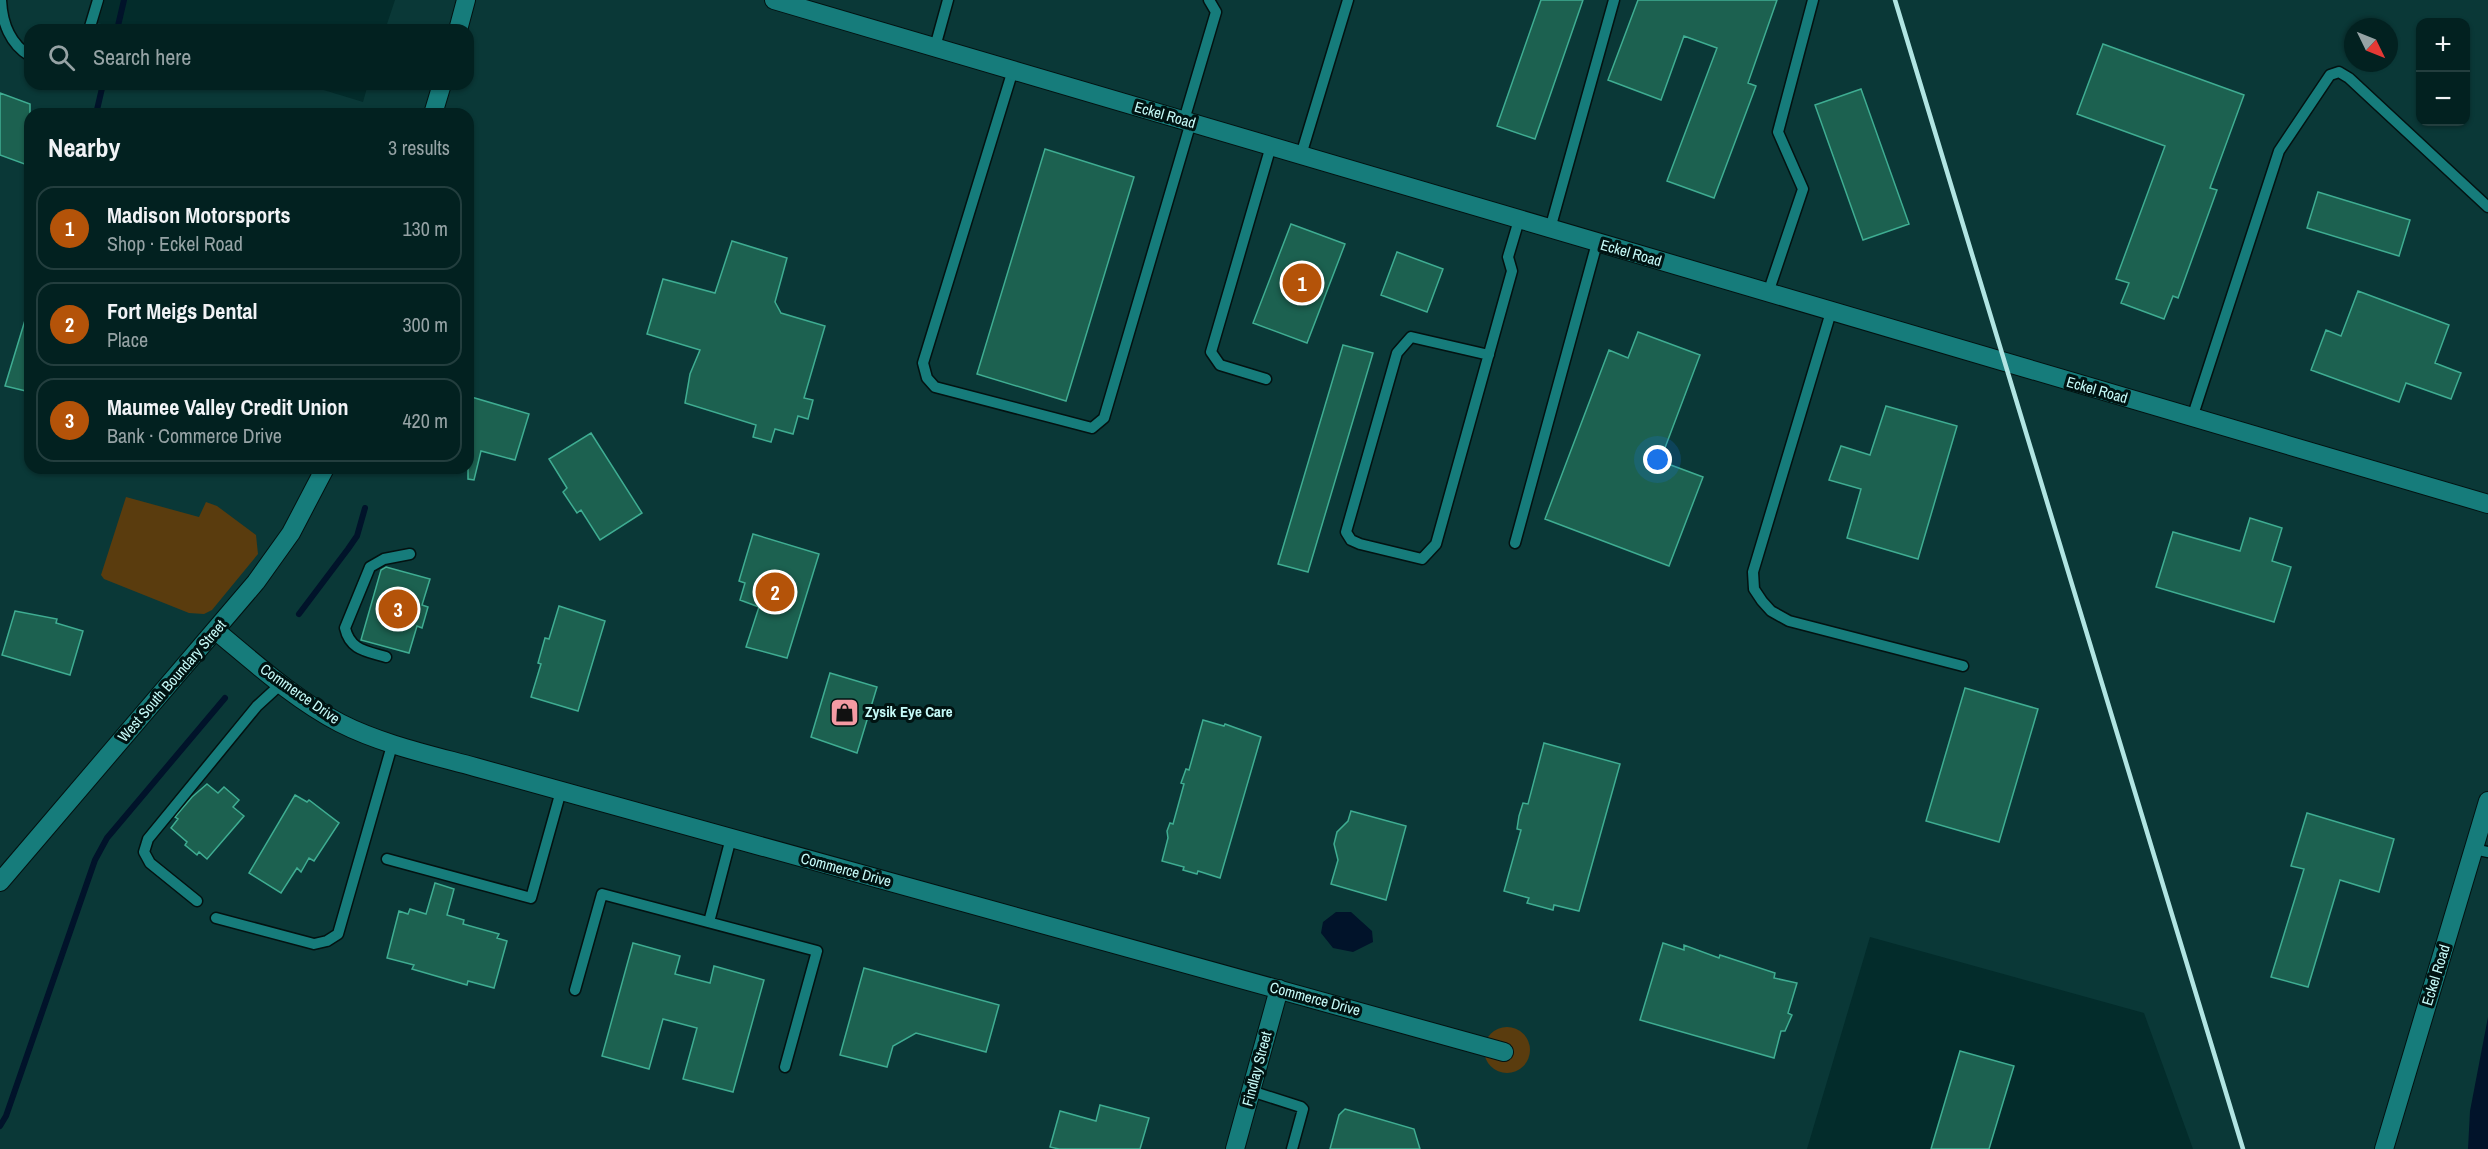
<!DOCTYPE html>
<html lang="en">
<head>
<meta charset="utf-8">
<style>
	:root { --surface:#022120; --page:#102e2d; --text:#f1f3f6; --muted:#96a3a5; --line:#233e3e; --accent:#b45309 }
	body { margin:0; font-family:"Archivo Narrow",sans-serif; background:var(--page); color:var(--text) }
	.controls { position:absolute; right:18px; top:18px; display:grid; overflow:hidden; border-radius:12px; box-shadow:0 2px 4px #0004 }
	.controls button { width:54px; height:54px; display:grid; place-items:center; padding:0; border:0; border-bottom:2px solid var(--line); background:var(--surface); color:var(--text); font:30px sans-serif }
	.compass { position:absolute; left:2344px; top:18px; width:54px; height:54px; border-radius:50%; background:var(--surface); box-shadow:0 2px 4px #0004; rotate:133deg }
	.you { position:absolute; left:1658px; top:460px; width:21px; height:21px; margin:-15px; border:4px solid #fff; border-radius:50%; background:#1a73e8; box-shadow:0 0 0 9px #1a73e833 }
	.badge { display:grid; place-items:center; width:39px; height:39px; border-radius:50%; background:var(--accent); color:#fff; font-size:20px; font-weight:700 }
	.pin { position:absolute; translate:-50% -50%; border:3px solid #fff; box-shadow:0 2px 6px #0006 }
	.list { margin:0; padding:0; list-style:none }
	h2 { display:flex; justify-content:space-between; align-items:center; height:78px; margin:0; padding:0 24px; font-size:26px }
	h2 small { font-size:20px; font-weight:400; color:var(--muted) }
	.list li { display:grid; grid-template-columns:39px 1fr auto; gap:18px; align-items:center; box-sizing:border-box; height:84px; margin:0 12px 12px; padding:0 12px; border:2px solid var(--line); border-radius:18px }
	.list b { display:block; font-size:22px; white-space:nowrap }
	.list p { margin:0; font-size:20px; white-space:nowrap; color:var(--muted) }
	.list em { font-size:20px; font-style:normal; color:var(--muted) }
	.icon { flex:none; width:33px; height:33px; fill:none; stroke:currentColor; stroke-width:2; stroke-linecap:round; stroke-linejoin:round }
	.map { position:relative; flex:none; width:2488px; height:1149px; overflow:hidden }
	.search { position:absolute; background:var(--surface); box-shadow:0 2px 4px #0004; left:24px; top:24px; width:450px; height:66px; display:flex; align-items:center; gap:15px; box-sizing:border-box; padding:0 21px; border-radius:18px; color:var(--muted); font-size:22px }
	.panel { position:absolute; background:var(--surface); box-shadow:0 2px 4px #0004; left:24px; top:108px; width:450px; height:366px; border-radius:18px }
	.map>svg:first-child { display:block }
</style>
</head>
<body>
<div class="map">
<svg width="2488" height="1149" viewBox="0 0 2488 1149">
	<rect width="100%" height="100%" fill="#032c2b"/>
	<path fill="#0a3837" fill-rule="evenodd" d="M0 0H105L98 23 122 30H30V84H304L363 102 368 84H468V30H385L395 0H2488V1149H2193L2144 1013 1870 937 1807 1149H0ZM2420 22H2466V122H2420ZM2353 27H2389V63H2353ZM30 114H468V468H30Z"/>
	<path fill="#5a3c0e" d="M126 497 199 517 206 502 217 506 256 535 258 554 212 610 204 614 189 613 104 579 101 575Z
		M1484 1050a23 23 0 1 1 46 0a23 23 0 1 1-46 0Z"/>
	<path fill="#01132a" d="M1336 912H1351L1372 931 1373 942 1353 952 1333 948 1321 933 1323 922Z
		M2488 1017V1149H2468L2470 1111Z"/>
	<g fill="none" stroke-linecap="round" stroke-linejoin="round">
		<path stroke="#01132a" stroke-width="6" d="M117 30 124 0
			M96 114 103 84
			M299 614 348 549 357 536 365 508
			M0 1126 6 1116 95 860 107 838 225 698"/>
	</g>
	<path fill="#1c6150" stroke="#3fad92" stroke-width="1.5" d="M1541 0H1583L1535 139 1497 126Z
		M1638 0H1777L1748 83 1756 86 1714 198 1667 181 1717 48 1684 36 1661 100 1608 80Z
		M2103 44 2244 95 2210 188 2217 190 2178 298 2173 296 2164 319 2121 303 2129 283 2116 279 2165 146 2077 114Z
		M1861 89 1909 224 1863 240 1815 105Z
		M0 93 30 104V166L0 155Z
		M1045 149 1134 177 1066 401 977 374Z
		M2318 192 2410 220 2399 256 2307 228Z
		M1291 224 1345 244 1307 343 1253 323Z
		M732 241 787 258 775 302 781 313 825 326 804 398 813 400 808 419 798 416 793 434 775 429 771 442 753 437 756 425 685 403 690 374 700 350 647 334 663 279 715 293Z
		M1397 252 1443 269 1427 312 1381 295Z
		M2358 291 2449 325 2435 363 2461 373 2451 399 2406 383 2399 402 2311 370 2326 330 2341 336Z
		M26 317 30 318V392L5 386Z
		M1638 332 1700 355 1660 461 1703 477 1669 566 1545 519 1609 350 1628 358Z
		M1343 345 1373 353 1308 572 1278 564Z
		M468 396 529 414 515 460 481 451 474 480 468 479Z
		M1886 406 1957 426 1918 559 1847 538 1861 489 1829 480 1841 446 1870 455Z
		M591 433 642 513 600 540 581 510 577 513 563 492 567 488 549 459Z
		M2250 518 2282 528 2272 561 2291 567 2274 622 2156 587 2173 532 2240 551Z
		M753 534 819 554 787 658 746 647 759 607 740 600 745 583 739 581Z
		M386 567 430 579 422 605 428 607 422 628 417 626 409 653 361 640 381 570Z
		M559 606 605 621 578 711 531 697 541 664 538 663 545 638 549 639Z
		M15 611 57 619 56 623 83 631 70 675 2 655Z
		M830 673 877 687 857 753 811 737Z
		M1965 688 2038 709 1999 842 1926 821Z
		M1203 720 1224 726 1225 724 1261 737 1220 878 1198 871 1197 874 1183 870 1184 867 1162 861 1168 838 1167 831 1170 823 1173 824 1184 784 1181 783 1186 769 1189 770Z
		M1544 743 1620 764 1579 911 1554 905 1553 910 1527 903 1529 898 1504 891 1521 830 1517 829 1519 816 1523 803 1528 804Z
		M207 784 218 793 224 787 239 800 233 807 244 816 207 859 199 852 197 855 185 845 187 842 171 828 178 819 175 817 192 797Z
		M295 795 307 802 309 800 339 823 314 861 309 858 301 872 297 868 281 893 249 873Z
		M1351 811 1406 826 1386 900 1331 884 1338 860 1334 844 1337 832 1348 821Z
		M2307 813 2394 839 2379 892 2340 880 2308 987 2271 977 2304 869 2291 866Z
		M435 883 454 889 447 915 464 920 463 924 499 934 497 938 507 941 494 988 468 981 467 985 412 969 414 965 387 958 399 911 408 914 410 909 426 914Z
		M633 943 680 956 675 974 710 983 714 966 764 980 733 1092 683 1079 697 1028 663 1019 649 1069 602 1056Z
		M1663 943 1684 950V945L1719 958 1720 955 1775 973 1774 978 1797 983 1788 1013 1792 1015 1785 1031H1781L1774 1058 1640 1020Z
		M864 968 999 1005 986 1052 916 1033 893 1046 887 1067 840 1055Z
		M1960 1051 2014 1066 1989 1149H1931Z
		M1100 1105 1149 1118 1140 1149H1059L1050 1147 1060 1111 1096 1121Z
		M1345 1109 1414 1129 1420 1149H1330L1339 1115Z"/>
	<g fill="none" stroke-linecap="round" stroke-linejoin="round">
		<defs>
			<path id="lane" d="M1 0C2 22 10 44 30 56
				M89 30 98 0
				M935 47 948 0
				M1013 70 923 363 927 378 935 387 1092 428 1104 418 1191 122
				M1184 120 1216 12 1209 0
				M1301 155 1348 0
				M1550 229 1614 0
				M1768 293 1803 189 1778 132 1813 0
				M1831 312 1753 572 1754 589 1762 601 1771 611 1789 621 1963 666
				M1489 355 1411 337 1397 353 1346 532 1351 540 1360 544 1422 559 1436 544 1512 271 1508 257 1519 220
				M1266 379 1220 365 1211 352 1271 146
				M2192 418 2279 151 2330 75 2339 72 2349 78 2488 207
				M1515 543 1597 243
				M386 657C366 651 350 650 345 628L370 567 384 559 410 554
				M2474 849 2488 852
				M387 859 531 898 561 791
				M197 901 150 863 144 852 148 839 257 706 281 684
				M216 918 314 944 327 941 338 934 393 742
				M709 922 731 838
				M575 990 602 894 817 951 785 1067
				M1251 1091 1301 1107 1303 1109 1292 1149"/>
			<path id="street" d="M774 0 2488 504
				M458 30 466 0
				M433 114 442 84
				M215 630C255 663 294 699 340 723 381 744 431 755 475 767L1504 1052
				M0 882 256 582 291 533 325 468
				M1235 1149 1279 989
				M2384 1149 2488 801"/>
		</defs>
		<use href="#lane" stroke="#031211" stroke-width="13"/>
		<use href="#street" stroke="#031211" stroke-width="20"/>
		<use href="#lane" stroke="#167c7b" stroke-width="10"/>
		<use href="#street" stroke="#167c7b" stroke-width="18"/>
		<path stroke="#b1e5e3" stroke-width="4.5" d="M1895 0 2243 1149"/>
	</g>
	<defs>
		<symbol id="shop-square" viewBox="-11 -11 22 22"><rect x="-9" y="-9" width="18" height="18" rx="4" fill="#f49aa3" stroke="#001312"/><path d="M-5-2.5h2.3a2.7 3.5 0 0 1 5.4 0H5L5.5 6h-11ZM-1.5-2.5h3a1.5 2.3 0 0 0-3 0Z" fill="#111"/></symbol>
	</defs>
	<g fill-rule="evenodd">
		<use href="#shop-square" x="828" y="696" width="33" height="33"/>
	</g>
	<g text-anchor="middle" stroke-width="6" stroke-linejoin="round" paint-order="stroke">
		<g font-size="15" fill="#c6fbf9" stroke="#001312">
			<text transform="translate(1165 115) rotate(16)" y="5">Eckel Road</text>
			<text transform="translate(1631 253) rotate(16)" y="5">Eckel Road</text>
			<text transform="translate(2097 390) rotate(16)" y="5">Eckel Road</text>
			<text transform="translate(172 681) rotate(-49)" y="5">West South Boundary Street</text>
			<text transform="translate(300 694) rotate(35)" y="5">Commerce Drive</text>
			<text transform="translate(846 870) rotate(15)" y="5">Commerce Drive</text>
			<text transform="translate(2436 975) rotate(-73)" y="5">Eckel Road</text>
			<text transform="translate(1315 999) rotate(15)" y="5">Commerce Drive</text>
			<text transform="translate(1257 1069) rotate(-75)" y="5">Findlay Street</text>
		</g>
		<g font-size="15" font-weight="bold" fill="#c6fbf9" stroke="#001312" text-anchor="start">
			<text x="865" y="717">Zysik Eye Care</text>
		</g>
	</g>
</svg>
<div class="controls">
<button>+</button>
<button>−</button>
</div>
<svg class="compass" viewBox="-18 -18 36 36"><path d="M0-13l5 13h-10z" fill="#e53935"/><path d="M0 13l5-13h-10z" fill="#96a3a5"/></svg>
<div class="you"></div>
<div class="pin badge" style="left:1302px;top:283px">1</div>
<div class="pin badge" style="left:775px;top:592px">2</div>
<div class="pin badge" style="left:398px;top:609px">3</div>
<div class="search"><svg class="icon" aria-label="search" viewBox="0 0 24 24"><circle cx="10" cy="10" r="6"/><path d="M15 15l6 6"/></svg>Search here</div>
<section class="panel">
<h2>Nearby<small>3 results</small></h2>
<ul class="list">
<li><span class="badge">1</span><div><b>Madison Motorsports</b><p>Shop · Eckel Road</p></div><em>130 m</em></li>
<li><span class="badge">2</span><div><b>Fort Meigs Dental</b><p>Place</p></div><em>300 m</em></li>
<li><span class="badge">3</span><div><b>Maumee Valley Credit Union</b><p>Bank · Commerce Drive</p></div><em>420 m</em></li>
</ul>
</section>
</div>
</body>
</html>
